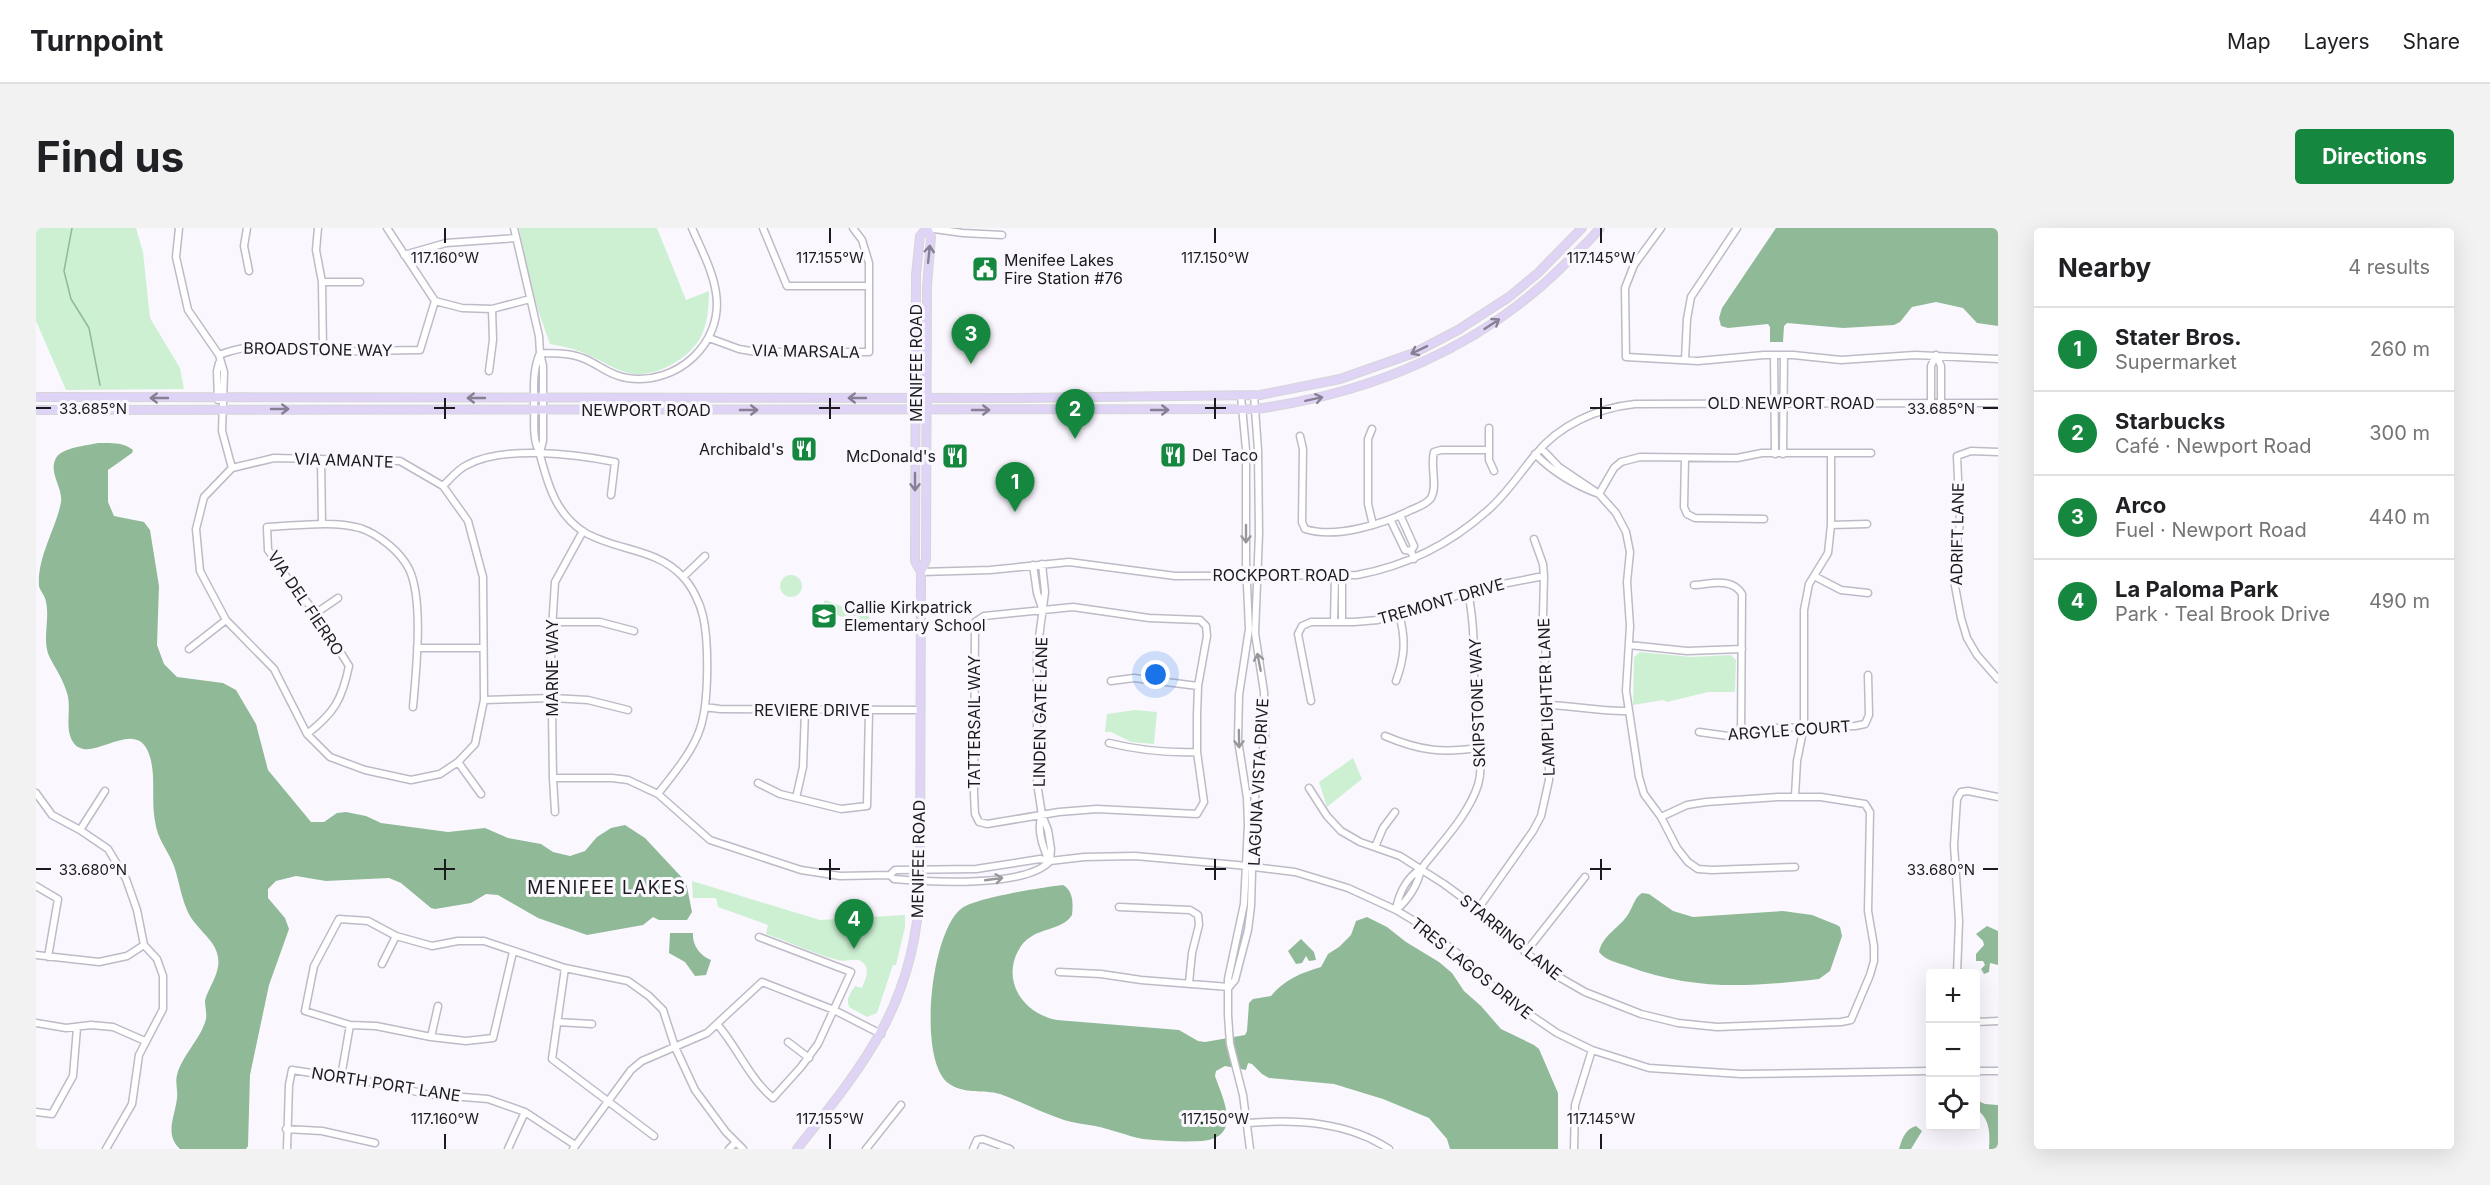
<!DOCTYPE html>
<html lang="en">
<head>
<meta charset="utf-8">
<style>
	:root { --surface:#fff; --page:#f2f2f2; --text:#202124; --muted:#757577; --line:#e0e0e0; --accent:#16873f }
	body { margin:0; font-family:Inter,sans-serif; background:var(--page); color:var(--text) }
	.controls { position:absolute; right:18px; bottom:18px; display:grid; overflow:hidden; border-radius:6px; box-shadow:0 6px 24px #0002 }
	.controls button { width:54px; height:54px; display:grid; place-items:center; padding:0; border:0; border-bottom:2px solid var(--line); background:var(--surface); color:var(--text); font:30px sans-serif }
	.you { position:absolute; left:1120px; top:447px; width:21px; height:21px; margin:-15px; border:4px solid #fff; border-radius:50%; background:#1a73e8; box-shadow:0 0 0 9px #1a73e833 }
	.badge { display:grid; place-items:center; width:39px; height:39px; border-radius:50%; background:var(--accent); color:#fff; font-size:20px; font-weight:700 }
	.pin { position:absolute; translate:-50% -50px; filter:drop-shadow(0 2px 3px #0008) }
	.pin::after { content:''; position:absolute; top:32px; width:21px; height:18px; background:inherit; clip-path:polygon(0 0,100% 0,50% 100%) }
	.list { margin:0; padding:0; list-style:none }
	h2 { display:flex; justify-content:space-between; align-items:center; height:78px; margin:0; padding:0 24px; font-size:26px }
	h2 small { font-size:20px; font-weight:400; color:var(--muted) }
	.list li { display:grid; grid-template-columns:39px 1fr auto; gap:18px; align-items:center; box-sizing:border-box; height:84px; padding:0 24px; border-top:2px solid var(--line) }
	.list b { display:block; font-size:22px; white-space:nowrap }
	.list p { margin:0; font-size:20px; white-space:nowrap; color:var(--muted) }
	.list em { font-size:20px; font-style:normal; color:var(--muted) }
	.icon { flex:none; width:33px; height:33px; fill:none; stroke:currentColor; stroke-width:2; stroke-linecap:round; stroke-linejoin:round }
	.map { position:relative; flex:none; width:1962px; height:921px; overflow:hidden; border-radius:6px }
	header { display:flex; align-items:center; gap:36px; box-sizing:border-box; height:84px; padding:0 30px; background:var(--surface); border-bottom:2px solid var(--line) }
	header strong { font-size:28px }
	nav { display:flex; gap:33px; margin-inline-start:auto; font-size:21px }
	.intro { display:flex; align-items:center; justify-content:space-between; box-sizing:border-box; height:144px; padding:0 36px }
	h1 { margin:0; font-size:42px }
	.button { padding:15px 27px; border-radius:6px; background:var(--accent); color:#fff; font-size:21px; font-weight:700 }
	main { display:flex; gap:36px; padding:0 36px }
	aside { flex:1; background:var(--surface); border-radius:6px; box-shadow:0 6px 24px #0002 }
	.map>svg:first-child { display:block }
</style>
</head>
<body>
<header>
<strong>Turnpoint</strong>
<nav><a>Map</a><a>Layers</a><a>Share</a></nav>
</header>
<div class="intro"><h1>Find us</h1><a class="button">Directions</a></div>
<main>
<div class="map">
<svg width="1962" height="921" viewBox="0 0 1962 921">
	<rect width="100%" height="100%" fill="#faf8fe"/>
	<path fill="#cdf0d3" d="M0 0H100L107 24 114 90 144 140 148 161 30 162 0 93Z
		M483 0H621L650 72 673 63C673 77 672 91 667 104 659 127 624 148 600 146 581 145 563 130 545 124 535 120 524 118 514 116L495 62Z
		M744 358a11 11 0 1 1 22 0a11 11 0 1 1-22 0Z
		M789 372 834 389 831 398 785 381Z
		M1604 424 1655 429 1695 427 1700 432 1699 464H1672L1631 474 1627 472 1597 477 1598 429Z
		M1099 482 1121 484 1118 516 1095 514 1075 504H1069L1071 486Z
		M1317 530 1326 551 1291 579 1283 554Z
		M656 653 784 692 869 687V699L860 737H857L841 785 831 789 813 779C810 770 814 766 819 758L826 760C828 753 834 745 829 737 822 727 812 735 802 732 778 726 754 714 730 706L732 697 682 679 680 670H657Z"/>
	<path fill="#90b997" d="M1740 0H1962V98L1941 95 1927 80 1900 74 1876 79 1864 94 1858 97 1807 100 1751 95 1748 98 1747 114H1734V99L1732 96 1692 100 1685 98 1683 90 1686 80Z
		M62 215C74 215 88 214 97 222L96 225 72 242V274L78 288 108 294 114 302 123 358 121 417 128 436 141 449 187 455 200 462 220 496 232 542 275 594H288L301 585 310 584 330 588 345 595 412 604 449 600 472 610 505 616 517 624 534 628 549 623 561 609 575 600 589 597 609 610 650 654 656 684 651 692H623L617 689 607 697 551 707 502 690 462 667 450 666 435 675 399 681 395 680 365 655 353 650 290 653 260 648 240 653 232 661V670L249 690 253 701 233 757 214 847 212 918 210 921H144C128 906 139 889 141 870 142 863 139 854 141 847 146 827 165 811 170 791 171 785 169 779 169 773 170 765 180 751 182 739 186 713 160 704 151 682 145 668 143 653 138 638 132 622 121 611 119 593 115 572 120 549 114 529 101 484 54 540 37 514 28 500 36 480 31 465 27 451 19 440 13 428 6 411 14 391 10 374 9 367 4 363 3 358 1 329 20 301 25 274 27 259 12 245 20 230 27 219 50 218 62 215Z
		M1027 657C1038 663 1037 677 1036 687 1025 704 1000 698 985 718 963 751 987 786 1021 792L1143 802 1162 813 1169 814 1209 807 1211 803 1213 775 1217 771 1235 768C1249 751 1265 745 1285 739L1292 726 1303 719 1315 707 1320 693 1331 689 1351 699 1370 714 1403 734 1416 745 1428 763 1445 778 1465 801 1498 817 1503 821 1522 865V921H1414L1411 911 1393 890 1347 871 1298 856 1233 850 1226 846 1216 836 1212 835 1210 842 1189 838 1180 843 1179 848C1187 871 1207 909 1166 913 1147 914 1127 913 1107 911 1091 908 1075 901 1059 898 1049 896 1038 895 1028 892 1006 885 986 874 964 866 947 861 928 867 912 855 881 830 895 702 926 680 940 670 1007 659 1027 657Z
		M1606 665 1613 666 1637 683 1657 689 1747 683 1776 687 1801 697 1804 699 1806 708 1794 743 1783 751C1714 759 1658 763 1591 738 1582 735 1569 732 1563 724 1567 706 1584 700 1593 685 1597 678 1599 669 1606 665Z
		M1951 698 1962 703V737L1954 735 1953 744 1948 746 1945 741 1949 737 1947 733H1940V726L1948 717 1947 713 1940 706Z
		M634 705H657C656 717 664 728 675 732L670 747 659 748 649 734 633 725Z
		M1265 711 1278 724 1280 732 1273 733 1270 728 1266 735 1260 736 1252 723Z
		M1940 872 1949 876 1962 877V921H1953C1954 905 1954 890 1940 881Z
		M1880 898 1886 903 1875 921H1863C1866 911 1869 901 1880 898Z"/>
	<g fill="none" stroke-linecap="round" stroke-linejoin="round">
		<path stroke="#90b997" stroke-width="1.5" d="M36 0 28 43 35 71 53 100 64 157"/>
		<defs>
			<path id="minor" d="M143 0 140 29 152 82 183 127 188 144 186 203 196 240
				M211 0 208 18 213 43
				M282 0 280 22 286 54 287 123
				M351 0 399 73 426 80 456 81 494 71
				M478 0 503 108 504 125 507 138V213L504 224
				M727 0 751 58H833
				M891 0 927 5 966 7
				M1625 0 1598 37 1589 60 1590 129 1662 133 1728 127H1757L1805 132 1879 127 1962 131
				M368 27 410 15 480 10
				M286 54H324
				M673 110 703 121 720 124H833V35L826 12 817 0
				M504 125C497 141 498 156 498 174 499 186 497 199 499 210 499 216 503 222 504 227 512 257 520 286 548 304 580 323 620 320 646 348 656 358 664 375 667 388 673 415 673 475 664 501 656 525 637 546 622 566
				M504 125C519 125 535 125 549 131 563 137 575 148 591 150 640 158 688 116 680 65 677 43 665 21 656 0
				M183 127C221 112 243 122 282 123 316 124 350 122 384 122L399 73
				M1738 127 1739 226
				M1900 127 1905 138V175
				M1649 132 1651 91 1655 69 1701 0
				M453 143 457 112 456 81
				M1205 168 1210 222V335L1213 401 1203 467 1202 512 1211 570 1212 597 1208 676 1192 751V787L1194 816 1207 867 1214 921
				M182 172 181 143 183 135
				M1895 175V138L1900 127
				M1453 200V232L1458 243
				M1336 201 1332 211V276L1337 297
				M1264 208 1267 221 1266 294 1269 301C1300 311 1347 296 1375 282 1382 279 1391 276 1395 270 1402 258 1394 238 1398 224L1405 222H1453
				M1962 224 1935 223 1921 228 1924 295 1918 332 1919 358 1925 390 1931 410 1941 427 1962 451
				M1499 226C1518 245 1538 257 1563 266L1523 239 1505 220
				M1747 226 1748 127
				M238 230 364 233 407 258 432 293 447 349 448 472 439 516 422 534 404 546 375 552 329 542 294 529 271 506 238 441 190 392 164 343 160 301 168 269 196 240Z
				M1649 230 1648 279 1651 286 1659 290 1728 291
				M285 231 286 296
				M407 258C414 251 422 241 431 237 468 217 539 226 579 234L575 267
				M1364 287 1378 318 1375 323
				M1354 291 1369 322 1375 323 1378 331
				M1795 297 1831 296
				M1006 336 1009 364 1001 425V555L1006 587 1012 602 1015 621 1014 633
				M997 337 1001 365 1006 380
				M885 344 954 342 1033 334 1139 348 1321 347C1370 338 1413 317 1451 283 1470 267 1483 246 1499 227 1523 197 1561 180 1599 176L1962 175
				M1306 348V394
				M1778 348 1805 362 1832 365
				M647 349 669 328
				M1658 357C1675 356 1696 349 1706 366L1705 507
				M1037 379 1113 390 1164 392 1170 398 1171 408 1162 458 1161 487V524L1168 574 1161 586 1061 581 1023 584 951 596 943 594 939 586 938 566 939 394 948 388Z
				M280 385 302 370
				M516 394H564L598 403
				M1298 394 1299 348
				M1593 417 1651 423 1706 421
				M381 420H447
				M153 421 190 392
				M1075 453 1098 450 1162 458
				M1360 453C1369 429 1370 411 1363 386
				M448 472 516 470 552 472 592 482
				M1275 473 1262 406 1266 398 1275 394H1318L1342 392 1446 360 1508 348
				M1508 477C1537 477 1563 484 1592 483
				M669 479 684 481 883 482
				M1663 504 1692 508 1724 505 1740 500 1819 498 1829 496 1833 487 1832 447
				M271 506C298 485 306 472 313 438L280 385 254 354 232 322 231 299C260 298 295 292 324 300 342 306 364 323 373 341 388 372 380 444 377 479
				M1349 508C1384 523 1406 525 1443 520
				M1073 515C1102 522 1132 525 1161 524
				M422 534 445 566
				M517 550H576L592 552 622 566 674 612 765 642 804 648 854 647 859 642 940 641 1004 631 1014 633 1048 629 1099 628 1201 637 1259 644 1312 660 1360 682 1385 697 1425 728 1468 769 1521 805 1556 822 1613 840 1705 846 1894 843
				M722 555 744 566 805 581 831 578 833 482
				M1273 560 1291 588 1305 603 1324 614 1364 628 1408 656 1442 681 1509 741 1549 764 1605 786 1642 795 1681 799 1805 794 1815 792 1834 747 1838 733V718L1832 683 1834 584 1829 576 1785 569H1742L1670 574 1651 577 1625 589
				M0 565 16 587 44 602 72 621 90 651 101 682 108 717 121 731 127 748V781L103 827 96 876 70 921
				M1759 568 1761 533 1768 498V382L1773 356 1792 325 1795 297V225
				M760 570 767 539 769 482
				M519 584 517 550 515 416 519 354 547 303
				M1006 587C1000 601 1007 620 1013 633
				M44 602 69 563
				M1339 619 1347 600 1359 584
				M1759 639 1676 642 1662 641 1652 634 1641 620 1625 589 1608 566 1603 549 1590 463 1594 398 1591 354 1594 324 1590 304 1580 285 1563 266 1578 240 1585 234 1604 229 1701 230 1726 225H1835
				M854 647 858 651C893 654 990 660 1014 633
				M0 658 22 671 12 729
				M1083 679 1154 682 1162 687 1163 697 1156 725 1153 755
				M1360 681C1363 665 1371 649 1385 641
				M1442 681 1497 603 1505 588 1513 552V519L1509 491 1508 447 1510 416 1507 388 1508 348 1507 336 1498 311
				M1360 682C1372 672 1382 657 1385 641 1404 616 1432 588 1442 557 1449 534 1439 516 1438 493 1437 450 1441 407 1432 364
				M477 724 457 810 430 813 395 809 340 798 314 797 269 783 278 738 303 691 332 693 360 708 396 718 422 713H448L529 740 592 753 613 768 627 782 639 819 659 862 690 904 707 921
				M1489 725 1549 649
				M0 727 63 734 91 728 108 717
				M346 736 360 708
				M529 740 516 831 618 908
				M1023 744 1065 746 1105 752 1193 759
				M1921 746 1923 693 1918 617 1921 571 1925 564 1932 563 1962 569
				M1193 759 1199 752 1212 702 1215 678 1218 575 1229 508 1228 464 1219 405 1223 306 1222 222 1218 167
				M521 794 556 796
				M1940 794 1962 793
				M0 795 30 800 55 797 77 799 109 813
				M681 796C702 820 712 849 737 870L765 839 782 816 815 744 723 709
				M395 809 402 778
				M752 814 773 830
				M1940 843H1962
				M305 849 314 797
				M0 884 16 886 37 848 41 800
				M1212 895C1261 891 1312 894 1353 921
				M250 901 286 903 339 915
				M251 921 253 857 256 842 354 857 389 866 452 871 489 884 539 917
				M472 921 489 884
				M537 921 595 842 606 833 671 805 726 754 798 782 845 806
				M693 921 700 914
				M830 921 865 877
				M937 921 941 912 947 911 974 921
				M1538 921 1539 877 1556 822"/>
			<path id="major" d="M0 169 977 170 1224 167 1304 151 1378 125 1422 102 1473 69 1502 45 1546 0
				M0 182 1220 181C1336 165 1445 120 1529 36 1541 24 1554 13 1564 0
				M885 344 879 333 880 47 884 8 891 0
				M761 921C830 834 879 775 884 659L885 344 890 332 891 58 895 9 891 0"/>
		</defs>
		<use href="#minor" stroke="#bebac7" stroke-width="9"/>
		<use href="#major" stroke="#d6d6d6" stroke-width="10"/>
		<use href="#minor" stroke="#fff" stroke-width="6"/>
		<use href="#major" stroke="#dfd3f6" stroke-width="8"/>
	</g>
	<defs><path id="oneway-shaft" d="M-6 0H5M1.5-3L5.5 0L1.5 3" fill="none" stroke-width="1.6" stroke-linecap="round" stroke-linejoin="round" transform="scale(1.5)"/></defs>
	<g stroke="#878095">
		<use href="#oneway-shaft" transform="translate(893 26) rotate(-84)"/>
		<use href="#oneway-shaft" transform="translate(1456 96) rotate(-33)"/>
		<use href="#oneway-shaft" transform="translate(1383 122) rotate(154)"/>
		<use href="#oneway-shaft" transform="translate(123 170) rotate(-180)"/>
		<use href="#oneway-shaft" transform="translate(440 170) rotate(180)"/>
		<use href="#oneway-shaft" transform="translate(821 170) rotate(180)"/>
		<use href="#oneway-shaft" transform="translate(1278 171) rotate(-12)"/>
		<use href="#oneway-shaft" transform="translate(244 181)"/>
		<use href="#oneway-shaft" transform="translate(713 182)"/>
		<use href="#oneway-shaft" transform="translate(945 182)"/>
		<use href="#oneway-shaft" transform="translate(1124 182)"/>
		<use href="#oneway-shaft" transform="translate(879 254) rotate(90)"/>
	</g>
	<g stroke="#98989a">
		<use href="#oneway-shaft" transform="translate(1210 306) rotate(90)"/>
		<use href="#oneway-shaft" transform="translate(1223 434) rotate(-101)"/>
		<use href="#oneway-shaft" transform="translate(1203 511) rotate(89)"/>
		<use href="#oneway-shaft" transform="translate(958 651) rotate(-8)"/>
	</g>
	<path fill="none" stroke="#1b1a1e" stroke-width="2" d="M409 0V15M794 0V15M1179 0V15M1565 0V15M409 170V191M794 170V191M1179 170V191M1565 170V191M0 180H15M398 180H419M783 180H804M1169 180H1190M1554 180H1575M1947 180H1962M409 631V652M794 631V652M1179 631V652M1565 631V652M0 641H15M398 641H419M783 641H804M1169 641H1190M1554 641H1575M1947 641H1962M409 906V921M794 906V921M1179 906V921M1565 906V921"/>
	<defs>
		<symbol id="civic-square" viewBox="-11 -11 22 22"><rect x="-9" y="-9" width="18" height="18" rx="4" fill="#16873f" stroke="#faf8fe"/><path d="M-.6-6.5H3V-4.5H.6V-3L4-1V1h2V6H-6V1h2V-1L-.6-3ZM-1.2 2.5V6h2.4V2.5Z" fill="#fff"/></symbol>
		<symbol id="restaurant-square" viewBox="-11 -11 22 22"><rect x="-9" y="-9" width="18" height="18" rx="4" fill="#16873f" stroke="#faf8fe"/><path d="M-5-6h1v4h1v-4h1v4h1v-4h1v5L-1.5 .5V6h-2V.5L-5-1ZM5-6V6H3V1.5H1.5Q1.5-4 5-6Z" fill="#fff"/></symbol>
		<symbol id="school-square" viewBox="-11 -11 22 22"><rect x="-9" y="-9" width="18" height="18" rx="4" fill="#16873f" stroke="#faf8fe"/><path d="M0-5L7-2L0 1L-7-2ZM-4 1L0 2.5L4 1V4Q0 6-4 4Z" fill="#fff"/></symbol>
	</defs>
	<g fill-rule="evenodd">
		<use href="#civic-square" x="934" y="26" width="30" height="30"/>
		<use href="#restaurant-square" x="753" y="206" width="30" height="30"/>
		<use href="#restaurant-square" x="1122" y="212" width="30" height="30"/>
		<use href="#restaurant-square" x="904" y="213" width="30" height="30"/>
		<use href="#school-square" x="773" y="373" width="30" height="30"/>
	</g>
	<g text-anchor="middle" stroke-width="6" stroke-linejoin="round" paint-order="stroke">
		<g font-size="16" fill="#1b1a1e" stroke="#faf8fe" text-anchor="start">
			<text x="968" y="38">Menifee Lakes<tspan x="968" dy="18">Fire Station #76</tspan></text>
			<text x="748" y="227" text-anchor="end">Archibald's</text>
			<text x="1156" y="233">Del Taco</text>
			<text x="900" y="234" text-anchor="end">McDonald's</text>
			<text x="808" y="385">Callie Kirkpatrick<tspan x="808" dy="18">Elementary School</tspan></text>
		</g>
		<g font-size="16" fill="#1b1a1e" stroke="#faf8fe">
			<text transform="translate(282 121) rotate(1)" y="6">BROADSTONE WAY</text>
			<text transform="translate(770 123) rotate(1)" y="6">VIA MARSALA</text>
			<text transform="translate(880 135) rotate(-90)" y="6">MENIFEE ROAD</text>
			<text x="1755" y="181">OLD NEWPORT ROAD</text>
			<text x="610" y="188">NEWPORT ROAD</text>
			<text transform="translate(308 232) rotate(2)" y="6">VIA AMANTE</text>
			<text transform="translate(1921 306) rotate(-89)" y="6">ADRIFT LANE</text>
			<text x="1245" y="353">ROCKPORT ROAD</text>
			<text transform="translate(1405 373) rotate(-16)" y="6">TREMONT DRIVE</text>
			<text transform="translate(270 375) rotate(56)" y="6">VIA DEL FIERRO</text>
			<text transform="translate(516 440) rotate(-90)" y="6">MARNE WAY</text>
			<text transform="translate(1510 469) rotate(-92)" y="6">LAMPLIGHTER LANE</text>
			<text transform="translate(1441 475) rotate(-92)" y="6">SKIPSTONE WAY</text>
			<text x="776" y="488">REVIERE DRIVE</text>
			<text transform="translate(1004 484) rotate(-89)" y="6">LINDEN GATE LANE</text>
			<text transform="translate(938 494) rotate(-90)" y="6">TATTERSAIL WAY</text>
			<text transform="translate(1753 502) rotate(-4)" y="6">ARGYLE COURT</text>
			<text transform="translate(1222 554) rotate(-87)" y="6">LAGUNA VISTA DRIVE</text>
			<text transform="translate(882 631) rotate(-89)" y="6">MENIFEE ROAD</text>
			<text transform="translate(1475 709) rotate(39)" y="6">STARRING LANE</text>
			<text transform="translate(1436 740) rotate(39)" y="6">TRES LAGOS DRIVE</text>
			<text transform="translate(350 856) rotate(9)" y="6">NORTH PORT LANE</text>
		</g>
		<g font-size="18" letter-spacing="1.5" fill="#1b1a1e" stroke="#faf8fe">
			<text x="571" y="666">MENIFEE LAKES</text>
		</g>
	</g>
	<g font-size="15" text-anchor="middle" fill="#1b1a1e" stroke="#faf8fe" stroke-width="6" stroke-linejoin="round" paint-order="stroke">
		<text x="409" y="35">117.160°W</text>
		<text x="794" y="35">117.155°W</text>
		<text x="1179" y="35">117.150°W</text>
		<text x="1565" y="35">117.145°W</text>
		<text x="57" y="186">33.685°N</text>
		<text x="1905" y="186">33.685°N</text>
		<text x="57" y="647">33.680°N</text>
		<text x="1905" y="647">33.680°N</text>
		<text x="409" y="896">117.160°W</text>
		<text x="794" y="896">117.155°W</text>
		<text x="1179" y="896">117.150°W</text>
		<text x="1565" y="896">117.145°W</text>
	</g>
</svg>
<div class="controls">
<button>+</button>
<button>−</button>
<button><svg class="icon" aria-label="locate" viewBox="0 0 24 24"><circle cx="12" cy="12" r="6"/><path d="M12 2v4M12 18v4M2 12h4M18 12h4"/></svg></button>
</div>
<div class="you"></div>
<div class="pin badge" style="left:979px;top:284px">1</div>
<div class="pin badge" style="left:1039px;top:211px">2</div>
<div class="pin badge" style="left:935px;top:136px">3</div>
<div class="pin badge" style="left:818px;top:721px">4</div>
</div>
<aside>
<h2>Nearby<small>4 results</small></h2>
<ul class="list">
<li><span class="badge">1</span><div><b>Stater Bros.</b><p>Supermarket</p></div><em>260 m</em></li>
<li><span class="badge">2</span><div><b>Starbucks</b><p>Café · Newport Road</p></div><em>300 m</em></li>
<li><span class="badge">3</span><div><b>Arco</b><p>Fuel · Newport Road</p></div><em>440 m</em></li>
<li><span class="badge">4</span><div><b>La Paloma Park</b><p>Park · Teal Brook Drive</p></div><em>490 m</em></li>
</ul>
</aside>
</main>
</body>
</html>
